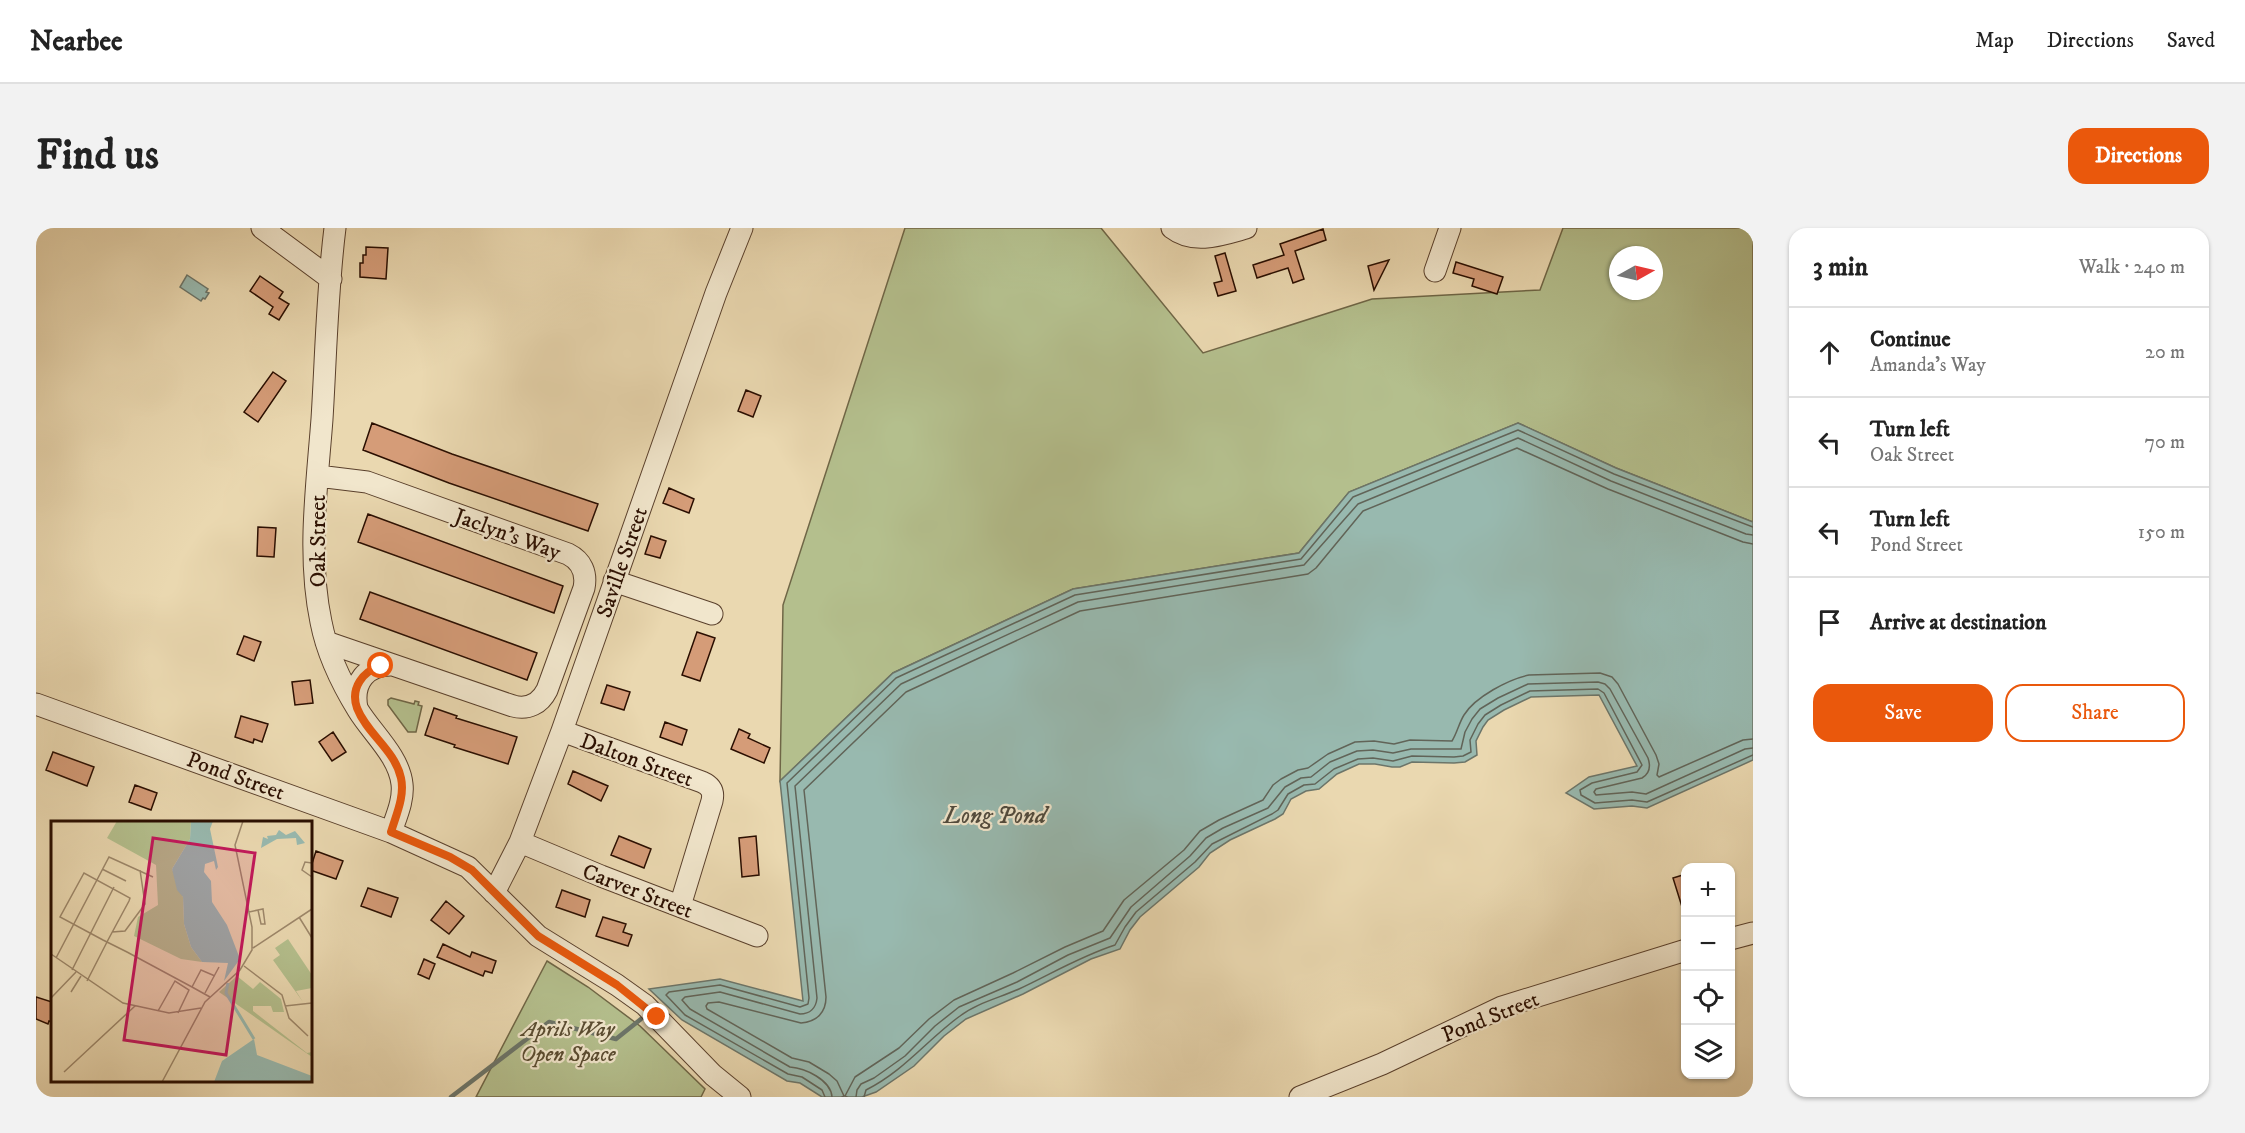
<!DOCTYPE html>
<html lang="en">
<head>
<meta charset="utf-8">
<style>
	:root { --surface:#fff; --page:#f2f2f2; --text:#222; --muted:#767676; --line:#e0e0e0; --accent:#ea580c }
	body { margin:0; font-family:"IM FELL DW Pica",serif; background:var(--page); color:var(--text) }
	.controls { position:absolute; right:18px; bottom:18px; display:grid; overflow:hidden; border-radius:12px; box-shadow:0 2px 4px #0004 }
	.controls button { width:54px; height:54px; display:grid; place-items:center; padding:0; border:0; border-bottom:2px solid var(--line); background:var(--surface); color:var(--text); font:30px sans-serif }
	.compass { position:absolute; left:1573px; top:18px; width:54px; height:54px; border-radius:50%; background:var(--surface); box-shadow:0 2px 4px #0004; rotate:82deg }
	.stop { position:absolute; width:18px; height:18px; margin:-14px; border:4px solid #ea580c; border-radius:50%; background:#fff }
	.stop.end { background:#ea580c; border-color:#fff; box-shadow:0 2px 6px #0008 }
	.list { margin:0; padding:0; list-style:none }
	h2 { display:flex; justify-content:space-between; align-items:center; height:78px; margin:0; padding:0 24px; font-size:26px }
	h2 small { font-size:20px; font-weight:400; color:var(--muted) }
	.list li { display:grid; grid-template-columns:39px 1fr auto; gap:18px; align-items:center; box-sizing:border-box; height:90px; padding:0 24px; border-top:2px solid var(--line) }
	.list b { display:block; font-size:22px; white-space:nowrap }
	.list p { margin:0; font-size:20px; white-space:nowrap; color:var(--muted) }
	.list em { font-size:20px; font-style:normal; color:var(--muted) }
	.actions { display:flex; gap:12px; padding:18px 24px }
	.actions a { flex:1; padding:14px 0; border:2px solid var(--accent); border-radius:18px; text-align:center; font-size:21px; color:var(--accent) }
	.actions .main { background:var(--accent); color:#fff }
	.icon { flex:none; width:33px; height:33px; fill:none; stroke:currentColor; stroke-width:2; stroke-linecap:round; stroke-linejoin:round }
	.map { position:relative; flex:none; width:1717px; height:869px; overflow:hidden; border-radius:18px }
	header { display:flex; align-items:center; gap:36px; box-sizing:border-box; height:84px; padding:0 30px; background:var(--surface); border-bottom:2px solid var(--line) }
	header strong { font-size:28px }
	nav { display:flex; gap:33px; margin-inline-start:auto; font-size:21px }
	.intro { display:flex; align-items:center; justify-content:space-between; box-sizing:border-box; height:144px; padding:0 36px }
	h1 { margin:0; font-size:42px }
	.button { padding:15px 27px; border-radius:18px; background:var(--accent); color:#fff; font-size:21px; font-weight:700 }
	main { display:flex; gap:36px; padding:0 36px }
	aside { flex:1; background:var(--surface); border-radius:18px; box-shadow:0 2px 4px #0004 }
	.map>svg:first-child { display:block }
</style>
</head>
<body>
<header>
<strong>Nearbee</strong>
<nav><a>Map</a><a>Directions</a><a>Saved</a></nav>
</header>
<div class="intro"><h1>Find us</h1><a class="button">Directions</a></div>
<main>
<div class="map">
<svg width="1717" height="869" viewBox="0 0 1717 869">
	<rect width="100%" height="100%" fill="#ead8b0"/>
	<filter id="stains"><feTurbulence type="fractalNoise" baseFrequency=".00333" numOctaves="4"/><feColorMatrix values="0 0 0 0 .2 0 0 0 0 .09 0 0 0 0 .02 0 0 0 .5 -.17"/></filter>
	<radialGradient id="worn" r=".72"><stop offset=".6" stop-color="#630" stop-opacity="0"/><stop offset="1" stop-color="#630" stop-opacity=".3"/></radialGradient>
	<path fill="#b4bf8d" stroke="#6f6646" stroke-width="1.5" fill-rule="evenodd" d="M869 0H1065L1167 125 1336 71 1504 62 1527 0H1717V294L1580 240 1482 195 1313 264 1263 325 1037 361 857 445 744 553 747 377ZM1582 27H1618V63H1582Z
		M355 470 378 476 379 473 383 474 382 477 386 478 380 504H372L352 477V472Z
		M511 733 552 759 604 798 669 861 665 869H440Z"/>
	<path fill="#98b9af" stroke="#6c7569" stroke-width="1.5" d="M151 47 172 61 170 64 173 65 169 71 167 70 165 73 144 59Z
		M1482 195 1580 240 1717 294V532L1611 580 1596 578 1558 581 1530 565 1553 549 1601 538 1563 467 1495 469 1468 482 1452 492 1447 499 1440 513 1441 527 1429 534 1418 535 1376 534 1364 539H1356L1339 536H1323L1301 546 1283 561 1270 563 1255 571 1247 586 1239 591 1194 612 1174 625 1163 639 1104 689 1094 702 1084 721 1055 731 987 766 930 791 908 808 878 838 840 864 826 869H786L764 855 751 853 646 792 613 761 684 751 767 773 744 553 857 445 1037 361 1263 325 1313 264Z"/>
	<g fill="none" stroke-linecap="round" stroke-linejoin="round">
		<path stroke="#616458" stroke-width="1.5" d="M789 869 786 862 766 849 752 846 649 787 630 767 633 764 684 757 764 779 772 776 773 770 751 555 860 450 1039 367 1265 331 1317 269 1482 202 1578 246 1717 299
			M796 869C795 852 769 840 754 839L654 781 646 772 649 769 684 764 764 786C774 786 780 780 781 770L759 558 865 456 1042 374 1268 337 1322 276 1482 210 1575 253 1710 306 1717 307
			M806 869 808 868 801 853 793 846 773 834 756 830 671 781 670 778 672 775 683 774 765 795C781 794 790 784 790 769L768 562 870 464 1044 383 1272 346 1280 340 1327 283 1481 220 1572 261 1707 314 1717 316
			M811 869 809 868 819 849 863 820 893 791 918 772 977 745 1029 719 1067 703 1088 672 1148 622 1164 603 1183 592 1227 572 1237 557 1245 551 1262 542 1272 540 1292 526 1319 514 1338 513 1358 516 1374 512 1416 513C1421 505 1423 495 1428 487 1439 469 1473 451 1493 447L1564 445 1576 449 1582 456 1620 527 1623 536 1621 547 1623 549 1707 512 1717 511
			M820 869 821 862 825 856 838 850 869 828 899 798 923 779 981 754 1032 727 1074 710 1095 679 1154 628 1170 610 1187 600 1232 580 1249 559 1265 550 1275 549 1294 534 1321 523 1337 522 1357 525 1375 521H1425L1429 504 1436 491 1444 481 1462 470 1492 456 1562 454 1569 456 1574 461 1612 530C1615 539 1613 546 1606 550L1560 561 1558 564 1560 567 1596 564 1610 566 1709 521 1717 520
			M828 869 830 862C868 843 891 812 924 788 941 775 963 770 983 761 1015 746 1045 728 1079 717L1089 699 1100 684 1159 634 1176 616 1236 586 1242 582 1252 566 1268 557 1279 556 1298 541 1322 531 1337 530 1357 533 1376 528 1418 529 1427 528 1435 524 1434 512 1442 496 1449 487 1465 477 1494 463 1562 461 1568 465 1606 537 1601 544 1556 555 1544 562 1545 567 1559 575 1596 572 1611 574 1717 527"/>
		<path stroke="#6c7569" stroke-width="4.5" d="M415 869 513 794 580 811 605 791"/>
	</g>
	<path fill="#d59c78" stroke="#2a0e00" stroke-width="1.5" d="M1287 1 1290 12 1259 23 1268 51 1257 55 1252 40 1221 50 1217 37 1248 27 1244 16Z
		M330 19 352 20 350 51 324 49V35H327V27H330Z
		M1189 25 1200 63 1182 68 1178 55 1186 53 1179 28Z
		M1353 32 1338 62 1332 38Z
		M1420 34 1467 49 1461 66 1436 58 1438 51 1417 45Z
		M224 48 247 64 243 70 253 76 243 92 233 86 237 79 214 63Z
		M237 144 250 153 222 194 208 184Z
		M710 162 725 168 717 189 702 183Z
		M336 195 416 226 562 276 552 303 413 255 327 222Z
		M633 260 658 271 653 285 627 275Z
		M332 286 527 358 518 385 322 314Z
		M222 299 240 300 238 329 221 328Z
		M615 308 630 313 624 330 609 326Z
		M334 364 501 425 491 452 324 391Z
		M661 404 679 410 664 453 646 447Z
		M208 408 225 414 218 433 201 426Z
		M274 452 277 475 259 477 256 454Z
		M571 457 594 464 588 482 565 475Z
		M398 480 421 488 420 490 481 509 472 536 418 519 419 517 389 507Z
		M205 488 232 496 226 514 218 511 217 515 199 509Z
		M629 494 651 502 646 517 624 509Z
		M703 501 714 506 712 510 734 520 728 535 695 521Z
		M297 504 310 524 296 533 283 514Z
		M17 524 58 539 51 558 10 542Z
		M537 543 572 558 565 573 532 556Z
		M99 557 121 565 115 582 93 574Z
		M583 608 615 621 608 640 575 627Z
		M720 608 723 647 706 649 703 610Z
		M280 623 307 633 300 651 274 642Z
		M1650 646V682H1647L1637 650Z
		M332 660 362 670 355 689 325 678Z
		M526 662 554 672 549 689 520 679Z
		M410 673 428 688 413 706 395 692Z
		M567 689 590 696 587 704 596 707 592 718 560 708Z
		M407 716 434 729 436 724 460 733 456 745 449 743 447 748 401 729Z
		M388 731 399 736 393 751 382 746Z
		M0 769 16 774V794L13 793 12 796 0 791Z"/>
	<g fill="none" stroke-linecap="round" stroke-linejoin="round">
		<defs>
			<path id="minor" d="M226 0 295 51
				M299 0C291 63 290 127 286 191 281 258 271 327 285 394 291 425 306 456 322 482 336 505 363 528 366 556 368 572 360 589 355 604
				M1136 0C1158 17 1185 7 1210 0
				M1399 43 1414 0
				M282 248 331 254 532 326C546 333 551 345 548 360L511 462C504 476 492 482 477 478L290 414
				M578 353 676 386
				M0 476 355 604 432 639 502 708 581 757 609 777 677 847 704 869
				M321 480C316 455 330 436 357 437
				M526 503 666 554C675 558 678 564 676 573L644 678
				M484 614 565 648 721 708
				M458 665 484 614 526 503 680 65 706 0
				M1694 711 1717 705
				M1264 869 1346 836 1466 779 1650 722"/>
		</defs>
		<use href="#minor" stroke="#5a402c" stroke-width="23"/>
		<use href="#minor" stroke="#f1e6cc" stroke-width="21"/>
	</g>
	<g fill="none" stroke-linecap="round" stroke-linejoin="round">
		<path stroke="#ea580c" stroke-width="8" d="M345 438C327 443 314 460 321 480 331 506 359 522 365 550 369 568 360 587 355 604L414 629 436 642 502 708 581 757 621 789"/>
	</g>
	<g text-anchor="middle" stroke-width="4.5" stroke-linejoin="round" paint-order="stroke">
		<g font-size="22" fill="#2a0e00" stroke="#f1e6cc">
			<text transform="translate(472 305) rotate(20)" y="8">Jaclyn's Way</text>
			<text transform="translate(281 313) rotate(-90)" y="8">Oak Street</text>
			<text transform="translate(585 334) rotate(-71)" y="8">Saville Street</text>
			<text transform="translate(601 531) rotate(20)" y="8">Dalton Street</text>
			<text transform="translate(200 547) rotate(20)" y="8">Pond Street</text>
			<text transform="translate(602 662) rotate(21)" y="8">Carver Street</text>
			<text transform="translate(1454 788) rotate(-22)" y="8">Pond Street</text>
		</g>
		<g font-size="22" font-style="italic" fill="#5a4c31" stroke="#f1e6cc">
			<text x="532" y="808">Aprils Way<tspan x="532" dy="25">Open Space</tspan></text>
		</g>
		<g font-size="24" font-style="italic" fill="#504a3d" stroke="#f1e6cc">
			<text x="959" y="595">Long Pond</text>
		</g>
	</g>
	<g transform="translate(15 593)">
		<rect width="261" height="261" fill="#ead8b0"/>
		<path d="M66 0H140L139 18 121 48 132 76 133 103 140 126 151 141 130 138 83 115 87 96 107 84 105 44 56 17ZM237 118 261 154V167L245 170 252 181 222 139 229 134 224 127ZM186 155 202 168 209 161 230 178 233 191H222L220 185H202V190L256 232 261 231V236L168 171Z" fill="#b4bf8d"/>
		<path d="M140 0H162L159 8 167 46 165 49 163 40 154 43 153 51 160 60 161 81 176 104 189 138 173 160 177 142 151 141 140 126 133 103 132 76 126 69 121 48 139 18ZM228 9 235 14 244 10 254 22 246 24 245 17 226 18 210 27 212 16 217 18 216 15 225 14ZM203 218 206 234 261 255V261H163L171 240Z" fill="#98b9af"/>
		<path fill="none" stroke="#98b9af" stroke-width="3" d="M177 162 175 172 203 218"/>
		<path fill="none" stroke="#9d876a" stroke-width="1.5" d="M261 42 254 41 251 49 261 56M51 48 75 60M198 91 207 89 212 88 214 103H210L207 89M248 96 261 117M61 111 74 110 94 83 89 49M202 127 261 88M0 133 72 182 118 192 150 187M5 137 58 36 102 56M193 145 231 174 238 197 257 215M21 149 63 66M36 160 56 121 57 119 78 80 79 77 33 52 9 96 52 119 76 131 141 166 159 176M141 166 150 149 164 155M20 171 30 155M154 172 168 146M0 177 25 151M234 185 261 182M107 190 124 160 138 169 127 192M13 251 84 185M111 261 154 181 189 149 201 129V106L184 24 192 0"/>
		<path fill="#c2185b" fill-opacity="0.15" stroke="#c2185b" stroke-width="3" d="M102 17 204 32 175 234 73 219Z"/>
		<rect width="261" height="261" fill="none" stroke="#2a0e00" stroke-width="3"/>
	</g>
	<rect width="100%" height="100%" filter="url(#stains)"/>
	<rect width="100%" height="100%" fill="url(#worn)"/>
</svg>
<div class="controls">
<button>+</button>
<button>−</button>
<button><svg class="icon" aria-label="locate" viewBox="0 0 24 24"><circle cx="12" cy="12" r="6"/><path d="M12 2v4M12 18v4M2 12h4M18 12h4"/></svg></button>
<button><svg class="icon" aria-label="layers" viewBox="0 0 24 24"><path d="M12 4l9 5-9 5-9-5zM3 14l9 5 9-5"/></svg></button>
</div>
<svg class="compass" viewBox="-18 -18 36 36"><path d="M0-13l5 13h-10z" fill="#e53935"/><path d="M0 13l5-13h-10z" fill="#767676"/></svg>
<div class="stop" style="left:345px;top:438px"></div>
<div class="stop end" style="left:621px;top:789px"></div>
</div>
<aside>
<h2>3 min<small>Walk · 240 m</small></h2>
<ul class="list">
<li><svg class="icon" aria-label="ahead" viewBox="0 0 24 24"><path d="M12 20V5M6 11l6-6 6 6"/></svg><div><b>Continue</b><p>Amanda's Way</p></div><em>20 m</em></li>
<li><svg class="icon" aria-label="left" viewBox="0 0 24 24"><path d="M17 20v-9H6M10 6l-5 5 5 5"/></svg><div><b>Turn left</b><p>Oak Street</p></div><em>70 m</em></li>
<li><svg class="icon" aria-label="left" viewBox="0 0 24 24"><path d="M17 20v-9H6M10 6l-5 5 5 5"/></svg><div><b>Turn left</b><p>Pond Street</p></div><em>150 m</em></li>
<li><svg class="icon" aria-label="arrive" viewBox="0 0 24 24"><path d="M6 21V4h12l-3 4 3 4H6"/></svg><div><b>Arrive at destination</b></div></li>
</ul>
<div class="actions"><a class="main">Save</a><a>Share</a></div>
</aside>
</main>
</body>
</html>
